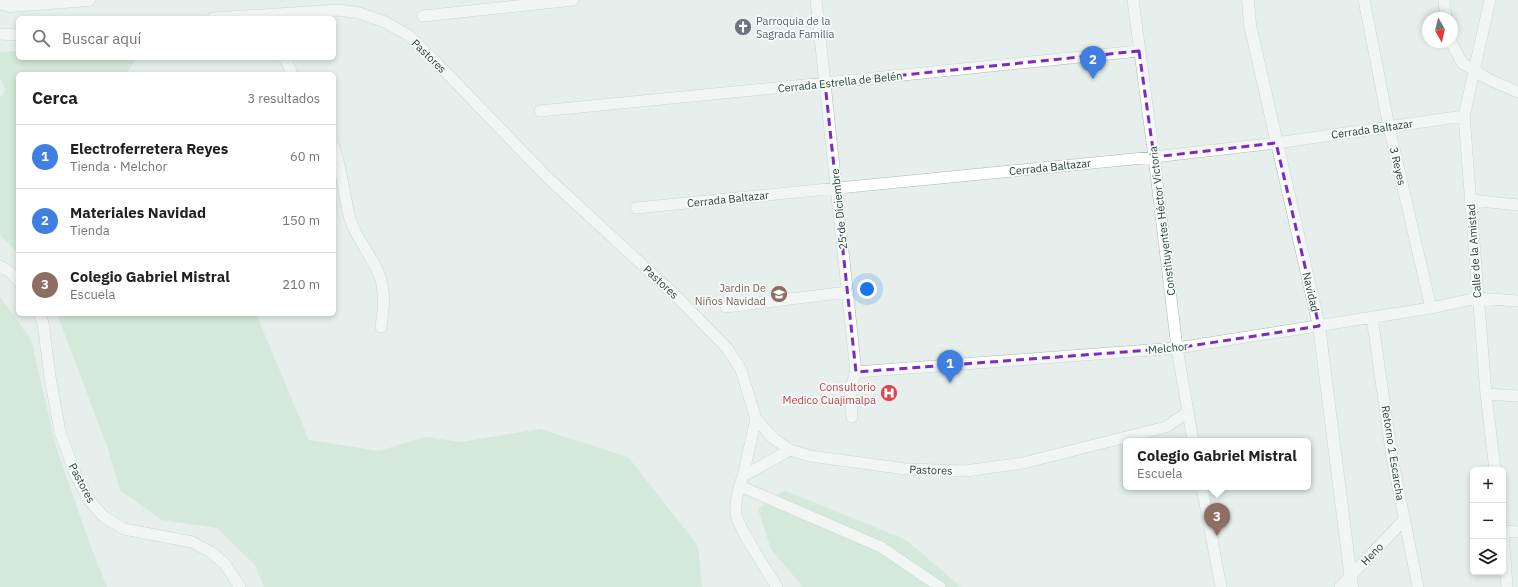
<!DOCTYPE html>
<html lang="es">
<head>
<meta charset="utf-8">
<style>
	:root { --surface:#fff; --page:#f2f2f2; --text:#202124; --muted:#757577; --line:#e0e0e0; --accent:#0b8043 }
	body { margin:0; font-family:"IBM Plex Sans",sans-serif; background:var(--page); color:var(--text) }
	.controls { position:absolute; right:12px; bottom:12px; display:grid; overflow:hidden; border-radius:6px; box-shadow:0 2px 6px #0003 }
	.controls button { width:36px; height:36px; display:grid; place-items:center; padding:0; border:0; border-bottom:1px solid var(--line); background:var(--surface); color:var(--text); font:20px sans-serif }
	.compass { position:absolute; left:1422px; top:12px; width:36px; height:36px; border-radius:50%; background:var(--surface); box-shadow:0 2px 6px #0003; rotate:172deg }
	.you { position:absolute; left:867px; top:289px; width:14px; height:14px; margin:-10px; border:3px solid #fff; border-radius:50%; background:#1a73e8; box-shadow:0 0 0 6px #1a73e833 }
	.badge { display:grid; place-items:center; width:26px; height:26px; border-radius:50%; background:var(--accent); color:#fff; font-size:13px; font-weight:700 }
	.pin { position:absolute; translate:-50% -33px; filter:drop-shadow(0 1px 2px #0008) }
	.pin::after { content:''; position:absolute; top:21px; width:14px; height:12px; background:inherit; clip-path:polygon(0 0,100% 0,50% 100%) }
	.popup { position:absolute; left:1123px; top:438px; width:188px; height:52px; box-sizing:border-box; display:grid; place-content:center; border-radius:6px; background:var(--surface); filter:drop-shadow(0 1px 3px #0005); font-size:13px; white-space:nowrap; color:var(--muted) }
	.popup b { font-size:15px; color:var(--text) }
	.popup::after { content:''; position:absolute; left:50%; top:100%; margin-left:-8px; border:8px solid transparent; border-top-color:var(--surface) }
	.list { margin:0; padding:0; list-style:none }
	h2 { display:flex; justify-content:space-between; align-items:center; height:52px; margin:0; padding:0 16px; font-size:17px }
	h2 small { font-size:13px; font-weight:400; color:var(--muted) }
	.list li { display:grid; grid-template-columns:26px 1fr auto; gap:12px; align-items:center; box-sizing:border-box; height:64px; padding:0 16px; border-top:1px solid var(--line) }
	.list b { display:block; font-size:15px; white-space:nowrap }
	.list p { margin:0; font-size:13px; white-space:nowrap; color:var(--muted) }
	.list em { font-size:13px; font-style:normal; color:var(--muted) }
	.icon { flex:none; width:22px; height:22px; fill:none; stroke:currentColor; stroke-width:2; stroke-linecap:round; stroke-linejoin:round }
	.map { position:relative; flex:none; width:1518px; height:587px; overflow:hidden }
	.search { position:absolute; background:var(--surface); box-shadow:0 2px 6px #0003; left:16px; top:16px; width:320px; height:44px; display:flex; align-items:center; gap:10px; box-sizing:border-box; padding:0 14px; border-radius:6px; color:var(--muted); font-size:15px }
	.panel { position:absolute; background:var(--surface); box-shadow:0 2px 6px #0003; left:16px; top:72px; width:320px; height:244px; border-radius:6px }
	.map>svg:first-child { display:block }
</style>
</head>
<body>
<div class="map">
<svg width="1518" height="587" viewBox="0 0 1518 587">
	<rect width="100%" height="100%" fill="#e6efeb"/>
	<path fill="#bfe0c8" d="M18 51V58H137L126 74H18V253L0 235V97L6 90 0 78V52Z
		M0 297 31 340 56 447 92 550 107 587H0Z
		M57 314H256L309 440 379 451 425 437 461 442 540 429 628 457 698 546 702 587H264L255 565 217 528 162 520 120 490 107 446Z
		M784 490 906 540 961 587H803L771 549 758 509Z"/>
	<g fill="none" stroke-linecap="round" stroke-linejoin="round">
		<defs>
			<path id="minor" d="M816 0 856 372 850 389 852 417
				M1133 0 1154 157 1177 348 1193 441
				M1364 0 1389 127 1431 308
				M1444 0 1446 18
				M1490 0 1464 116 1486 394 1495 470
				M423 16 573 0
				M213 18 339 10 359 13 385 22 408 35 435 61 546 176 675 295 727 348 741 370 756 419 773 438 790 450 810 456 906 469 965 471 1023 463 1166 427 1188 412
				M0 34 18 35
				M1451 42 1462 63 1490 80 1518 92
				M284 58 288 64 292 74
				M540 111 825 83 1139 51
				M334 147C342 170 344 195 350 219 357 242 378 262 382 285 385 299 383 313 381 327
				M1471 200 1518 205
				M636 208 1154 157 1276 143 1464 116
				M0 266 10 272 18 281
				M726 307 848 292
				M39 314 43 323 50 377 60 432 76 476 89 500 103 516 124 529 192 542 211 552 225 564 240 587
				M1372 317 1392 457 1418 587
				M856 372 1177 348 1431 308 1477 298 1518 301
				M1486 394 1518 396
				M743 476 756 419
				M740 486 881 547 940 587
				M1202 487 1221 587
				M1503 530 1507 587
				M1503 531 1518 532
				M777 587C768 572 737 527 736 513 735 500 739 488 743 476L790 450
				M1340 587 1404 520"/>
			<path id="tertiary" d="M1248 0 1250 25 1319 326 1352 587
				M0 3 10 6 89 0"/>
		</defs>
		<use href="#minor" stroke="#a8b8b2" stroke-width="12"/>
		<use href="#tertiary" stroke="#a8b8b2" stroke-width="13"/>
		<use href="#minor" stroke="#fff" stroke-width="11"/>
		<use href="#tertiary" stroke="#fff" stroke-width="12"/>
	</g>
	<path d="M0 0H1518V587H0ZM1139 51 1154 157 1276 143 1319 326 1177 348 856 372 825 83Z" fill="#e6efeb" fill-opacity=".55" fill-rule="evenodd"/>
	<path fill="none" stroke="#7b2cbf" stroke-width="3" stroke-dasharray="8 5" stroke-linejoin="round" d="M1139 51 1154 157 1276 143 1319 326 1177 348 856 372 825 83Z"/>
	<defs>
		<symbol id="church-disc" viewBox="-11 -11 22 22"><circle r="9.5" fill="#6b7280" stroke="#f7fbf9"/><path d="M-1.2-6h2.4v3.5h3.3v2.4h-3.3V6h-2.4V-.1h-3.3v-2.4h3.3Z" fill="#fff"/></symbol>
		<symbol id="school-disc" viewBox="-11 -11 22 22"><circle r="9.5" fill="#8d6e63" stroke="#f7fbf9"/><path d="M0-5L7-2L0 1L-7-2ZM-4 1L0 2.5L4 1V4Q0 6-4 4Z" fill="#fff"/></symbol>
		<symbol id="hospital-disc" viewBox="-11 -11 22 22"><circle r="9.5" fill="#e0444e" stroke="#f7fbf9"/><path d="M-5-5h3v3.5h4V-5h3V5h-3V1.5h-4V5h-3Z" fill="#fff"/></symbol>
	</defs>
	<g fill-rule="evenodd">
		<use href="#church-disc" x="733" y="17" width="20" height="20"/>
		<use href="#school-disc" x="769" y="284" width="20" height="20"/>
		<use href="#hospital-disc" x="879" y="383" width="20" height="20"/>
	</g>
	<g text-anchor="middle" stroke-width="3.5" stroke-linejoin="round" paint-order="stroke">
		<g font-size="11" fill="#5b616d" stroke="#f7fbf9" text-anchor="start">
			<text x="756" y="25">Parroquia de la<tspan x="756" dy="13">Sagrada Familia</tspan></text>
		</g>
		<g font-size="11" fill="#24423a" stroke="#f7fbf9">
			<text transform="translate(429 56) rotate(44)" y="4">Pastores</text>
			<text transform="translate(840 82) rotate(-6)" y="4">Cerrada Estrella de Belén</text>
			<text transform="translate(1372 129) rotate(-8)" y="4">Cerrada Baltazar</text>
			<text transform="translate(1398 166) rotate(77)" y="4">3 Reyes</text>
			<text transform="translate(1050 167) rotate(-6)" y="4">Cerrada Baltazar</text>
			<text transform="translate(728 199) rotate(-6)" y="4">Cerrada Baltazar</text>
			<text transform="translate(839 209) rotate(-96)" y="4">25 de Diciembre</text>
			<text transform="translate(1162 221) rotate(-97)" y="4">Constituyentes Héctor Victoria</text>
			<text transform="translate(1474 251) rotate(-94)" y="4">Calle de la Amistad</text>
			<text transform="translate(661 282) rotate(43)" y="4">Pastores</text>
			<text transform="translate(1311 292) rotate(77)" y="4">Navidad</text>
			<text transform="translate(1168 348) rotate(-6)" y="4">Melchor</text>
			<text transform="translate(1393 453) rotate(81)" y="4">Retorno 1 Escarcha</text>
			<text transform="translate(931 470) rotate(2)" y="4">Pastores</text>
			<text transform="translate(82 483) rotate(62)" y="4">Pastores</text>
			<text transform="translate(1372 554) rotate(-46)" y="4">Heno</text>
		</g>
		<g font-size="11" fill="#785e54" stroke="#f7fbf9" text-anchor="end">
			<text x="766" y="292">Jardin De<tspan x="766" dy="13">Niños Navidad</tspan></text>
		</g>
		<g font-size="11" fill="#be3a42" stroke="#f7fbf9" text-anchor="end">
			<text x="876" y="391">Consultorio<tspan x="876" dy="13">Medico Cuajimalpa</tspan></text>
		</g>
	</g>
</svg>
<div class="controls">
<button>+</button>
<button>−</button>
<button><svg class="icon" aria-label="layers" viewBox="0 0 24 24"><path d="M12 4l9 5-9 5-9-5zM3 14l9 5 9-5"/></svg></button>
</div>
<svg class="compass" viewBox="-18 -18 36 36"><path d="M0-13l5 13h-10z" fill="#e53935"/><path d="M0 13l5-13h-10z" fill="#757577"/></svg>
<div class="you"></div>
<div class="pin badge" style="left:950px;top:383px;background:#3f7fe0">1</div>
<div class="pin badge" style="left:1093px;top:79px;background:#3f7fe0">2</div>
<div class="pin badge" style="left:1217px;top:536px;background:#8d6e63">3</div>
<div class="popup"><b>Colegio Gabriel Mistral</b>Escuela</div>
<div class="search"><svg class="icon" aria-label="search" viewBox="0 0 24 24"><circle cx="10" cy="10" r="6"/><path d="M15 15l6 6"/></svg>Buscar aquí</div>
<section class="panel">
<h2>Cerca<small>3 resultados</small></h2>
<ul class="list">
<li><span class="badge" style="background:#3f7fe0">1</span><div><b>Electroferretera Reyes</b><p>Tienda · Melchor</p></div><em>60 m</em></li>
<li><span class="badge" style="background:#3f7fe0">2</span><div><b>Materiales Navidad</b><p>Tienda</p></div><em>150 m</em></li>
<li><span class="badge" style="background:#8d6e63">3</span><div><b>Colegio Gabriel Mistral</b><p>Escuela</p></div><em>210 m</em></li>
</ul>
</section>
</div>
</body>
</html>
